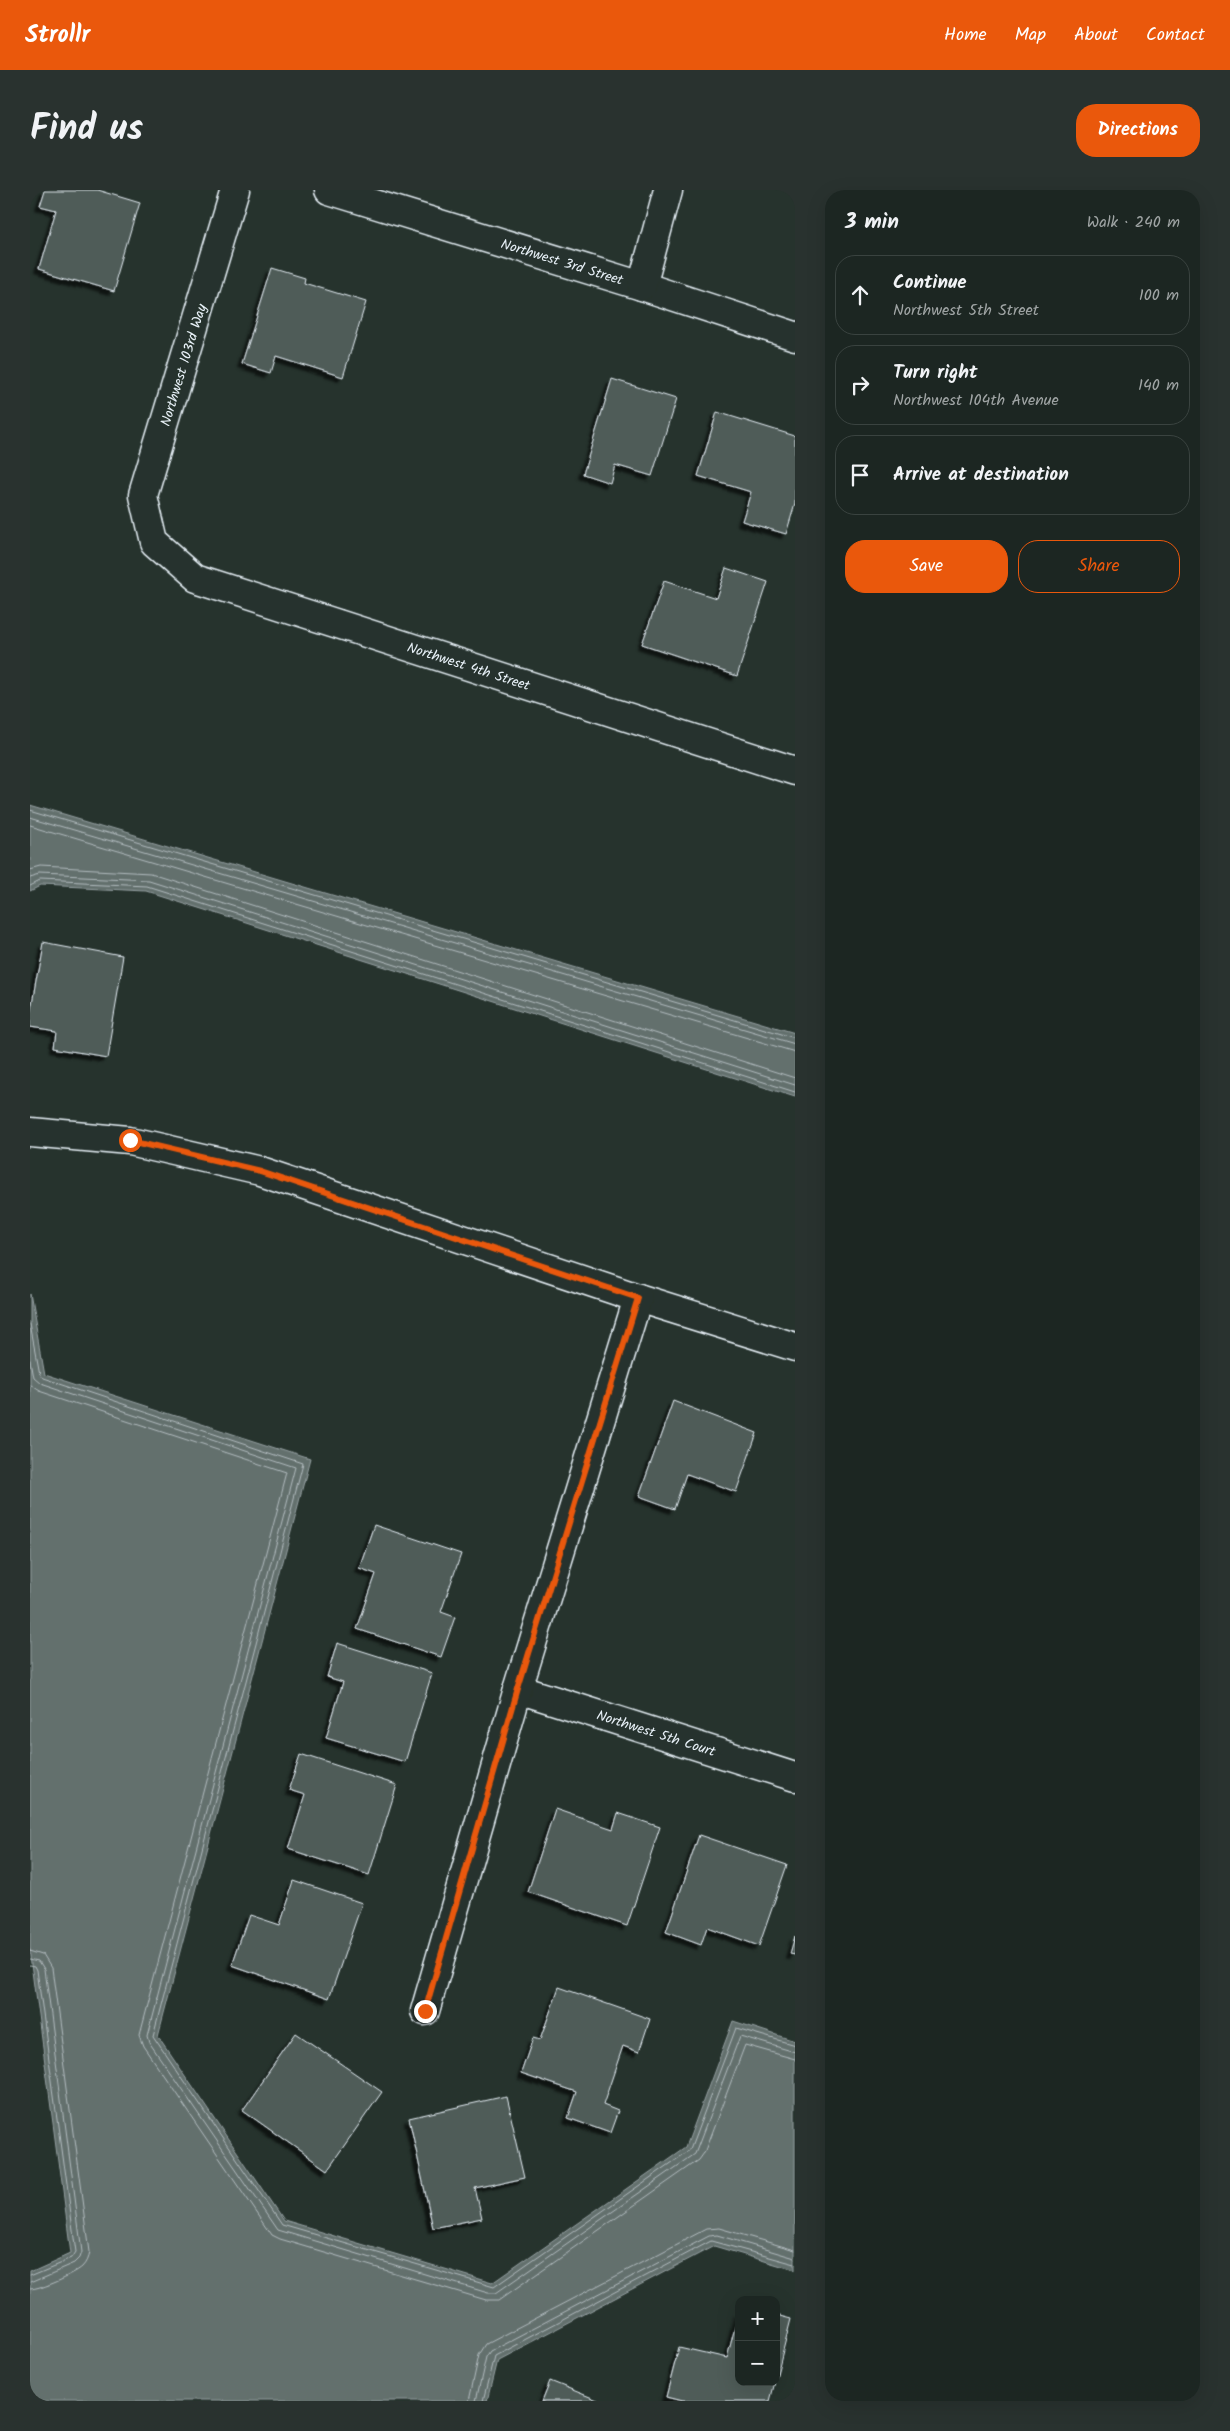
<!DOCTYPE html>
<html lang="en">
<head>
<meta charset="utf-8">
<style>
	:root { --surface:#1c2622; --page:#29322f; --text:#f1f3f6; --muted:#a0a5a5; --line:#3a4340; --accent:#ea580c }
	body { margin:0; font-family:Kalam,sans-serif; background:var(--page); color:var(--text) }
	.controls { position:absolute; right:15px; bottom:15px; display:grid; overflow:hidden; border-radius:10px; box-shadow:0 5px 20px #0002 }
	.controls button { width:45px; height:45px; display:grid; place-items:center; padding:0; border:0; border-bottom:1px solid var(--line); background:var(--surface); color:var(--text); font:25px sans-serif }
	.stop { position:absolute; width:15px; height:15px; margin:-11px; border:4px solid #ea580c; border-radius:50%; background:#fff }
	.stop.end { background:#ea580c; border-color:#fff; box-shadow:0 1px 5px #0008 }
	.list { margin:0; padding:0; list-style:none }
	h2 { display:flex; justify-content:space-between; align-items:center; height:65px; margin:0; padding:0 20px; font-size:21px }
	h2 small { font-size:16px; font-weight:400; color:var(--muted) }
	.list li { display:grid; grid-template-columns:32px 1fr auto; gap:15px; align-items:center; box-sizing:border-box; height:80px; margin:0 10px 10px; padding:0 10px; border:1px solid var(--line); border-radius:20px }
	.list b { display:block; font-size:19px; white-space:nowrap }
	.list p { margin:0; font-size:16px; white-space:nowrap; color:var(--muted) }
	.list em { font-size:16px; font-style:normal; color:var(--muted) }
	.actions { display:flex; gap:10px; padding:15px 20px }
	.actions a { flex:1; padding:11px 0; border:1px solid var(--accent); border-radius:20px; text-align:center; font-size:18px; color:var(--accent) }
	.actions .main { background:var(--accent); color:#fff }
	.icon { flex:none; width:28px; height:28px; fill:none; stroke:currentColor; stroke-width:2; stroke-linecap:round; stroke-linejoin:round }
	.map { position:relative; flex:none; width:765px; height:2211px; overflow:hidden; border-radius:20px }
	header { display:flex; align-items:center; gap:30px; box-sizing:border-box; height:70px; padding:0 25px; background:var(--accent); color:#fff }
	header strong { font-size:24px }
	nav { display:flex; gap:28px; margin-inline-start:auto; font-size:18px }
	.intro { display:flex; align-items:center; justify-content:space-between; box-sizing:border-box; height:120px; padding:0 30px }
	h1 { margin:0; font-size:35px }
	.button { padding:12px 22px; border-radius:20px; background:var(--accent); color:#fff; font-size:18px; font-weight:700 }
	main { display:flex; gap:30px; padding:0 30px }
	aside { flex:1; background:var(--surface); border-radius:20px; box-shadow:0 5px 20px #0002 }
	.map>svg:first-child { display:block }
</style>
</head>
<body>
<header>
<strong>Strollr</strong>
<nav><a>Home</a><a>Map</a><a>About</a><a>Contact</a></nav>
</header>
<div class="intro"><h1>Find us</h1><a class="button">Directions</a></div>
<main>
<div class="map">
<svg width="765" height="2211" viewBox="0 0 765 2211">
	<defs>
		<filter id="shadow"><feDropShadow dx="-4.5" dy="4.5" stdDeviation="1" flood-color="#0009"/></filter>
	</defs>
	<rect width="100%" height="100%" fill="#26332d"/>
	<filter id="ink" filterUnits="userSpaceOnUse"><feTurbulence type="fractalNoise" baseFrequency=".02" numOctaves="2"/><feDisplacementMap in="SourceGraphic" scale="10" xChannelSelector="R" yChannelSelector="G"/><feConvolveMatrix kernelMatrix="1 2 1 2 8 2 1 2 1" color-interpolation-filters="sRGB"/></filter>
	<g filter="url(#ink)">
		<path fill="#636f6d" stroke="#98a3a5" d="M0 615 765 843V907L116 701 10 696 0 701Z
			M0 1104 14 1183 280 1269 128 1845 254 2031 462 2093 656 1957 703 1831 765 1851V2080L684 2056 467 2170 457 2211H0V2081L40 2063 0 1758Z"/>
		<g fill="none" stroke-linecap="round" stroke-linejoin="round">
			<path stroke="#b3bdc0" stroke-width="1" d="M0 620 765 848
				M0 627 765 854
				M0 635 765 862
				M0 680 11 677 121 683 765 888
				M0 688 10 685 119 690 765 895
				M0 696 10 691 117 696 765 902
				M0 1134 9 1183 12 1187 273 1274 123 1845 252 2035 464 2097 660 1960 706 1838 765 1855
				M0 1170 3 1187 10 1193 266 1278 117 1845 119 1852 248 2040 458 2103H466L665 1964 710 1846 765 1862
				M0 1195 9 1201 257 1283 109 1845 113 1856 242 2045 250 2049 456 2110H469L669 1970 674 1963 715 1855 765 1869
				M0 1761 13 1765 21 1778 59 2062C58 2068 56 2073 52 2077 44 2084 11 2099 0 2099
				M0 1769 9 1771 14 1779 51 2062 49 2068 44 2073 0 2092
				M0 1775 5 1776 7 1780 45 2062 41 2068 0 2085
				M439 2211 449 2165 456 2154 676 2039 689 2038 765 2060
				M446 2211 456 2167 460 2161 679 2046 687 2045 765 2068
				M453 2211 464 2166 681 2051 765 2074"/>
		</g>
		<path fill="#505c59" stroke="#e8f1f8" filter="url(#shadow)" d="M15 0H67L110 13 84 101 9 79 26 20 10 16Z
			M242 78 275 88 274 93 336 112 313 187 246 166 241 183 212 174Z
			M582 189 646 209 622 286 585 275 580 293 553 284Z
			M687 222 765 246V314L756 344 712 331 721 302 668 286Z
			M696 378 738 392 707 486 612 454 634 391 686 408Z
			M13 752 93 767 76 866 25 857 27 841 0 837V825Z
			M643 1211 727 1243 706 1302 657 1284 645 1319 609 1306Z
			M344 1335 431 1364 411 1422 425 1427 411 1467 327 1439 346 1384 329 1378Z
			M307 1453 402 1483 375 1572 296 1548 313 1492 297 1487Z
			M271 1564 367 1595 339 1685 258 1659 275 1605 259 1600Z
			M525 1619 583 1639 588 1623 630 1637 597 1736 498 1702Z
			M669 1645 757 1675 729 1756 677 1737 671 1755 636 1742Z
			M264 1690 332 1713 299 1809 202 1775 219 1725 249 1735Z
			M765 1746V1765L760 1764Z
			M529 1797 620 1829 609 1862 593 1856 573 1915 588 1921 580 1943 538 1928 547 1902 491 1883 503 1848 510 1850Z
			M266 1843 352 1902 297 1980 212 1920Z
			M476 1906 495 1987 445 1998 452 2028 403 2038 379 1928Z
			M709 2122V2192H745L740 2211H652L636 2207 649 2157 697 2168Z
			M746 2125 761 2129 746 2188Z
			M520 2191 570 2211H512Z"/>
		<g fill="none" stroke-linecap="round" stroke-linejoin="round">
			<defs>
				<g id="minor">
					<path id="s1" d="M205 0 113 305 124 352 165 388 765 581"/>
					<path id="s2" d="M299 0 612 96 765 146"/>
					<path d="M612 96 638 0"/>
					<path d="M0 942 100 951 230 981 608 1108 765 1157"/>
					<path id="s3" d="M488 1499 765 1587"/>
					<path d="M395 1821 488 1499 608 1108"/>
				</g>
			</defs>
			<use href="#minor" stroke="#e8f1f8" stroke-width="31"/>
			<use href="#minor" stroke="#26332d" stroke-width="28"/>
		</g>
	</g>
	<g fill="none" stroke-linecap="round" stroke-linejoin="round" filter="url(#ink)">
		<path stroke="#ea580c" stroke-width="6" d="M100 950 230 981 608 1108 488 1499 395 1821"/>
	</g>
	<g text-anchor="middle" stroke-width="4" stroke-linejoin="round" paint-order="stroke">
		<g font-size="14" fill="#e8f1f8" stroke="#26332d">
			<text dy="5" stroke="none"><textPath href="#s2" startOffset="244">Northwest 3rd Street</textPath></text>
			<text transform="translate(153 175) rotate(-73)" y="5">Northwest 103rd Way</text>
			<text dy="5" stroke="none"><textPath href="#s1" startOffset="709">Northwest 4th Street</textPath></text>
			<text dy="5" stroke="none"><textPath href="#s3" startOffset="145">Northwest 5th Court</textPath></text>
		</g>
	</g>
</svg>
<div class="controls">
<button>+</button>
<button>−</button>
</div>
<div class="stop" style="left:100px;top:950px"></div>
<div class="stop end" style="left:395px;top:1821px"></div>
</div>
<aside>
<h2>3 min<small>Walk · 240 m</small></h2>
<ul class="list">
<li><svg class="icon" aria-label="ahead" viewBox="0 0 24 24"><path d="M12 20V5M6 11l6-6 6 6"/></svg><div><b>Continue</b><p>Northwest 5th Street</p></div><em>100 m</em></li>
<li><svg class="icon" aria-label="right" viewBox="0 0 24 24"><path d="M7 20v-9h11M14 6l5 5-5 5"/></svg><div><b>Turn right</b><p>Northwest 104th Avenue</p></div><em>140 m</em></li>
<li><svg class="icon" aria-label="arrive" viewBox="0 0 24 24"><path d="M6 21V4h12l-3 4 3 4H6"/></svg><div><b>Arrive at destination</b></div></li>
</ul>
<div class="actions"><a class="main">Save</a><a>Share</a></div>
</aside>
</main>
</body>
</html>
